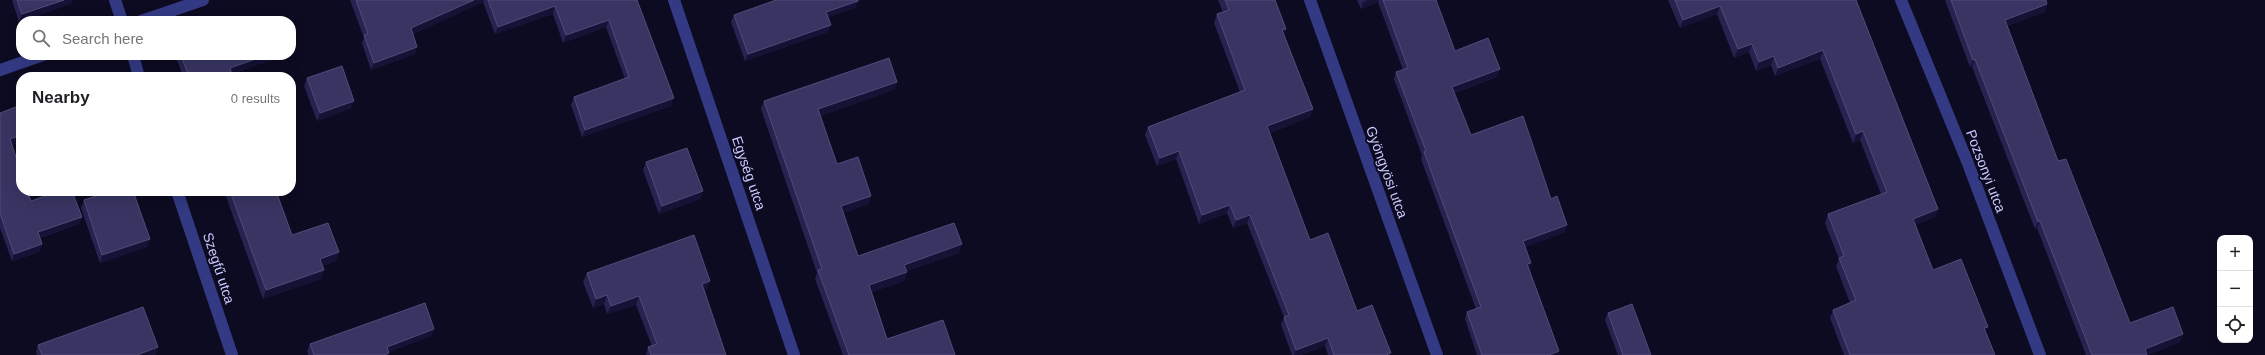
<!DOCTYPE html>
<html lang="en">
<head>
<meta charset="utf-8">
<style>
	:root { --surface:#fff; --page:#f6f6f6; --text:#202124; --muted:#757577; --line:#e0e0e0 }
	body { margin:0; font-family:Arial,sans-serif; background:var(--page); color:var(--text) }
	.controls { position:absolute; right:12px; bottom:12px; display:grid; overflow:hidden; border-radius:8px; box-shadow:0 4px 16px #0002 }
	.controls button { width:36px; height:36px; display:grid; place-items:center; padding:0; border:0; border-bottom:1px solid var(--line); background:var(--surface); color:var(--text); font:20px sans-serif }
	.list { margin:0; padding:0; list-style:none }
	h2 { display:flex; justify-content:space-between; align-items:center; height:52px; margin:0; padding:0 16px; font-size:17px }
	h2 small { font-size:13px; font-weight:400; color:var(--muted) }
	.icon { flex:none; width:22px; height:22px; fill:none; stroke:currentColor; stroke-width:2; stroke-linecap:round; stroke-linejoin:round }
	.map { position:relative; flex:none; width:2265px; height:355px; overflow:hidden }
	.search { position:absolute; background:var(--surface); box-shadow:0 4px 16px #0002; left:16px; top:16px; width:280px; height:44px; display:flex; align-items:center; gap:10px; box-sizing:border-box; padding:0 14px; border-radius:16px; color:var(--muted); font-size:15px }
	.panel { position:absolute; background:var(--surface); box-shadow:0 4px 16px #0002; left:16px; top:72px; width:280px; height:124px; border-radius:16px }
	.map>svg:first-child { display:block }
</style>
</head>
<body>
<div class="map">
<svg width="2265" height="355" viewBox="0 0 2265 355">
	<rect width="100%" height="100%" fill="#0c0b21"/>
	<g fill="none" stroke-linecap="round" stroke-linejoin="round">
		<path stroke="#333a83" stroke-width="12" d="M115 0 122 21
			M674 0 794 355
			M1310 0 1437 355
			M1901 0 1967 161 2040 355
			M141 21 203 0
			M133 55 139 77
			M0 70 43 55
			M177 191 232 355"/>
	</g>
	<path fill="#262350" d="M12 0H72L70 4 19 22Z
		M350 0H637L671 106 582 137 571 105 574 97 625 79 606 27 563 43 553 14 495 34 483 2 413 34 417 47 415 54 371 70 362 43 364 38Z
		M1218 0H1275L1286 29 1284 35 1313 109 1310 117 1270 133 1310 240 1357 311 1390 355H1328L1325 346 1301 355H1292L1281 325 1284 317 1247 223 1233 228 1227 213 1199 224 1176 159 1157 166 1145 135 1148 127 1240 92 1214 23 1217 14 1223 12Z
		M1357 0H1436L1455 51 1500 69 1497 77 1454 93 1471 135 1551 199 1565 232 1525 247 1531 263 1529 268 1559 351 1558 355H1477L1465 319 1467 312 1476 309 1421 159 1422 155 1394 79 1396 72 1403 70 1378 2 1361 9Z
		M1668 0H1856L1938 209 1935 217 1915 225 1933 270 1986 332 1995 355H1844L1830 318 1833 310 1850 303 1836 266 1839 259 1825 223 1828 214 1881 194 1860 140 1853 143 1820 59 1775 76 1771 65 1756 71 1749 52 1734 58 1717 14 1680 28Z
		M1945 0H2046L2047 4 2045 12 2007 26 2058 161 2130 323 2183 334 2180 342 2147 355H2086L2037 228 2035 229 1972 67H1970Z
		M858 1 855 8 828 17V32L745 61 731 22 734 15Z
		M179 55H285L232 74 233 77H183L177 60Z
		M307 78 354 101 351 108 317 121 304 86Z
		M897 82 894 90 820 116 837 164 871 196 868 204 843 213 858 256 959 253 907 271 904 281 872 292 887 339 955 355H843L815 279 817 273 761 109 764 101Z
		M0 113 21 142 12 145 31 201 82 217 79 224 40 238 42 244 39 252 12 261 0 228Z
		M646 162 700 199 659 214 643 170Z
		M224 191H276L292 235 336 261 323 266 321 279 263 299Z
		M84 200 150 239 147 247 100 263 81 208Z
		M587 273 707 290 704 291 726 355H646L648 347 652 346 636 305 607 314 604 304 593 308 583 282Z
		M1608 313 1651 355H1618L1605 320Z
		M434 329 431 336 389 352 388 355H308L307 351 310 344Z
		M38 345 156 355H37L36 352Z"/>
	<path fill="#141235" d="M64 0H72L70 4 19 22 22 14Z
		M474 0H484L483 2 408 36 411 28Z
		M1368 0H1379L1378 2 1361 9 1363 2Z
		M858 1 855 8 824 19 826 12Z
		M2047 4 2045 12 2002 28 2005 20Z
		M555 6 553 14 495 34 498 27Z
		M1720 6 1717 14 1680 28 1683 20Z
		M609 20 606 27 563 43 566 35Z
		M831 25 828 32 745 61 748 54Z
		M1286 29 1283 37 1282 30Z
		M1752 44 1749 52 1734 58 1738 49Z
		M417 47 415 54 371 70 374 63Z
		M1823 50 1820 59 1775 76 1778 68Z
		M267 55H285L227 76 230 68Z
		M1774 56 1771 65 1756 71 1759 62Z
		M1975 59 1972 67H1970L1973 60Z
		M1500 69 1497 77 1449 94 1452 87Z
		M897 82 894 90 815 118 818 109Z
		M674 98 671 106 582 137 585 130Z
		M354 101 351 108 317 121 320 113Z
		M1313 109 1310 117 1264 135 1267 126Z
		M1863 131 1860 140 1853 143 1856 134Z
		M21 135V142L7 146 10 139Z
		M1179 151 1176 159 1157 166 1160 158Z
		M703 191 700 199 659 214 662 206Z
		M871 196 868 204 838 215 841 206Z
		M1230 205 1227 213 1199 224 1202 215Z
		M1938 209 1935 217 1910 228 1913 219Z
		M1250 215 1247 223 1233 228 1236 220Z
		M82 217 79 224 35 239 38 232Z
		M2040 221 2037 228 2035 229 2038 222Z
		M1567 225 1565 232 1520 249 1523 241Z
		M150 239 147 247 100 263 102 255Z
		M42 244 39 252 12 261 14 254Z
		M962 244 959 253 901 273 904 265Z
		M339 252 336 261 317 268 320 259Z
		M1531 263 1528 270 1527 264Z
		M324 270 321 279 263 299 266 290Z
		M907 272 904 281 866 294 869 285Z
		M710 281 707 290 698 293 702 284Z
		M607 295 604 304 593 308 596 299Z
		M639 296 636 305 607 314 611 306Z
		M1988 327 1984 335V328Z
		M434 329 431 336 384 354 387 347Z
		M2183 334 2180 342 2146 355 2145 349Z
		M1328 338 1325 346 1301 355H1294L1296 350Z
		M158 347 156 355H137Z
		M1559 351 1558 355H1549Z"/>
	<path fill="#383563" stroke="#4f4c7b" d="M17 0H64L22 14Z
		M356 0H474L411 28 417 47 374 63 364 35 368 34Z
		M488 0H637L674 98 585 130 574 97 629 77 609 20 566 35 555 6 498 27Z
		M776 0H858V1L826 12 831 25 748 54 734 15Z
		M1225 0H1275L1286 29 1282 30 1313 109 1267 126 1310 240 1328 233 1357 311 1372 305 1391 353 1387 354 1388 355H1334L1328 338 1296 350 1284 317 1289 315 1250 215 1236 220 1230 205 1202 215 1179 151 1160 158 1148 127 1245 90 1217 14 1229 10Z
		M1383 0H1436L1455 51 1488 38 1500 69 1452 87 1471 135 1523 116 1551 199 1557 196 1567 225 1523 241 1531 263 1527 264 1559 351 1549 355H1482L1467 312 1481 307 1424 152 1426 151 1396 72 1408 68Z
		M1675 0H1856L1938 209 1913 219 1933 270 1961 259 1988 327 1984 328 1995 355H1850L1833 310 1856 300 1839 258 1844 256 1828 214 1887 192 1863 131 1856 134 1823 50 1778 68 1774 56 1759 62 1752 44 1738 49 1720 6 1683 20Z
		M1951 0H2046L2047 4 2005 20 2058 161 2066 159 2130 323 2173 307 2183 334 2145 349 2147 355H2092L2040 221 2038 222 1975 59 1973 60Z
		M281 17 282 21H268Z
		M181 55H267L230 68 233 77H189Z
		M889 58 897 82 818 109 837 164 858 157 871 196 841 206 858 256 954 223 962 244 904 265 907 272 869 285 887 339 943 320 955 355H849L818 270 822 269 764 101Z
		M342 66 354 101 320 113 307 78Z
		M21 105V135L10 139 21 172V191H27L31 201 59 191H72L82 217 38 232 42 244 14 254 0 213V113Z
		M687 148 703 191 662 206 646 162Z
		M111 191H133L150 239 102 255 84 200Z
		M230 191H276L292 235 328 223 339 252 320 259 324 270 266 290Z
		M694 235 710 281 702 284 726 355H651L648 347 657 344 639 296 611 306 607 295 596 299 587 273Z
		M425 303 434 329 387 347 389 353 384 355H314L310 344Z
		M1632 304 1651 355H1623L1608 313Z
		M143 307 158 347 137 355H42L38 345Z"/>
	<g text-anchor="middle" stroke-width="4" stroke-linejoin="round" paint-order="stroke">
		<g font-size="14" fill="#cbcbff" stroke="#0c0b21">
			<text transform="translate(1986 171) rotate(69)" y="5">Pozsonyi utca</text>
			<text transform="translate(1387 172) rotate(70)" y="5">Gyöngyösi utca</text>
			<text transform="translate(749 173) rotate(71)" y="5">Egység utca</text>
			<text transform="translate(219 268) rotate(72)" y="5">Szegfű utca</text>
		</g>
	</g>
</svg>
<div class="controls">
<button>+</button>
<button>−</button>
<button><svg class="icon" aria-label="locate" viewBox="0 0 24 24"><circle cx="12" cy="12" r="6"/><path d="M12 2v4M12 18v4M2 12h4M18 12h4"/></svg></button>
</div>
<div class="search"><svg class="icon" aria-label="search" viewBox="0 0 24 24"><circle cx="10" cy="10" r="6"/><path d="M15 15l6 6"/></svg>Search here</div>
<section class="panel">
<h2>Nearby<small>0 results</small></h2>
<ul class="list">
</ul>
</section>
</div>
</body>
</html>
